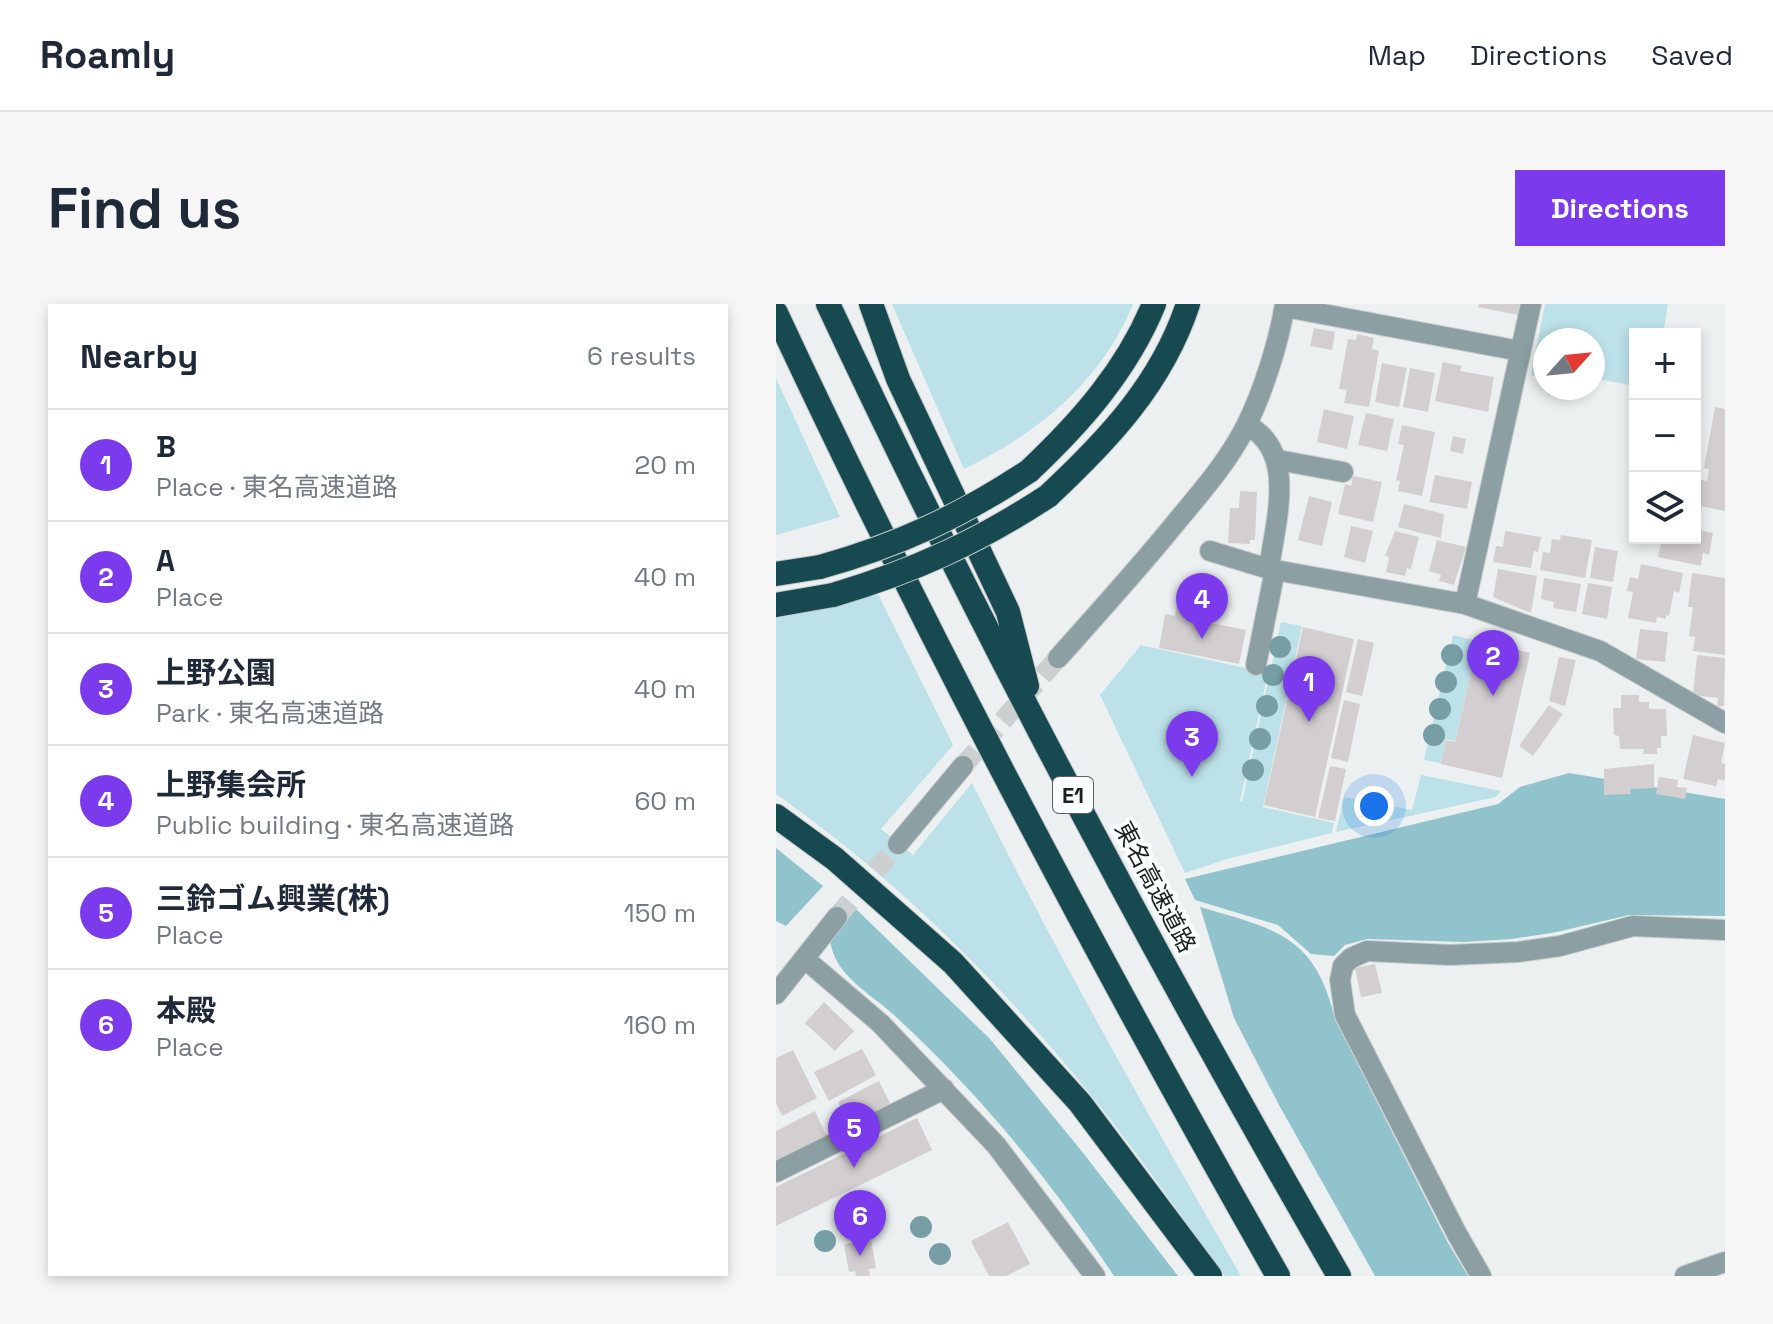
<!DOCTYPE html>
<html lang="en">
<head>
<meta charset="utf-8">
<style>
	:root { --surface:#fff; --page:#f6f6f7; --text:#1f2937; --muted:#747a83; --line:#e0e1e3; --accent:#7c3aed }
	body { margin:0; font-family:"Space Grotesk","Noto Sans JP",sans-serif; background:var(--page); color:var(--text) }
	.controls { position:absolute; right:24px; top:24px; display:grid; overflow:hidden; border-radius:0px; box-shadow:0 4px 12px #0003 }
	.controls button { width:72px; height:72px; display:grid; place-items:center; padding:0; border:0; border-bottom:2px solid var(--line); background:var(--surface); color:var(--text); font:40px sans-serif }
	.compass { position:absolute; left:757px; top:24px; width:72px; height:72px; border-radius:50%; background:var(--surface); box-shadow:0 4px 12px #0003; rotate:63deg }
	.you { position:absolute; left:598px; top:502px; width:28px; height:28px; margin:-20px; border:6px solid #fff; border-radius:50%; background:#1a73e8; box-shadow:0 0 0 12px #1a73e833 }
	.badge { display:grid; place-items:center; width:52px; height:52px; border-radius:50%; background:var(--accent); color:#fff; font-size:26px; font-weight:700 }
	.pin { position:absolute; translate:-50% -66px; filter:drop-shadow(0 2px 4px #0008) }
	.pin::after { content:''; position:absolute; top:42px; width:28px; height:24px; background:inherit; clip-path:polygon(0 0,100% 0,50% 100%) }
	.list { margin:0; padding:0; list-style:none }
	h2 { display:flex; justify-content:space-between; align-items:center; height:104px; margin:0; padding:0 32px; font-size:34px }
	h2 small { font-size:26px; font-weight:400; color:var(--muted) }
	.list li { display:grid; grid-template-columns:52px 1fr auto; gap:24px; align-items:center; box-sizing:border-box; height:112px; padding:0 32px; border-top:2px solid var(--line) }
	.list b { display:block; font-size:30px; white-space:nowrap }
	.list p { margin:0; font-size:26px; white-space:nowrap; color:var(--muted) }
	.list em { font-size:26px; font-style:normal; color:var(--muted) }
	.icon { flex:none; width:44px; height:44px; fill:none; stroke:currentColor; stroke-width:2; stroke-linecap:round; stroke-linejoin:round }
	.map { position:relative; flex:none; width:949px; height:972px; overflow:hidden; border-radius:0px }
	header { display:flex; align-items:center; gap:48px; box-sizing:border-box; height:112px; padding:0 40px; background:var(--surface); border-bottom:2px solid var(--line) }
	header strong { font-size:38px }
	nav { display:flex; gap:44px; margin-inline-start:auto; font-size:28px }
	.intro { display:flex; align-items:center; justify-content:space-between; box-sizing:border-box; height:192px; padding:0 48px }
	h1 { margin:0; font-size:56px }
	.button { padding:20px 36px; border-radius:0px; background:var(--accent); color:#fff; font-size:28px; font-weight:700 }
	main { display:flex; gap:48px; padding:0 48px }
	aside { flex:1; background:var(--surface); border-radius:0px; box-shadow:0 4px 12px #0003 }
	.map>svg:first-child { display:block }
</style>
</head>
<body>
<header>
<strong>Roamly</strong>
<nav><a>Map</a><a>Directions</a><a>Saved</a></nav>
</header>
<div class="intro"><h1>Find us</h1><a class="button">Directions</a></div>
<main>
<aside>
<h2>Nearby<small>6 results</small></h2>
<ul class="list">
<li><span class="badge">1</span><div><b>B</b><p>Place · 東名高速道路</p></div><em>20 m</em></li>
<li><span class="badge">2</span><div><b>A</b><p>Place</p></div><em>40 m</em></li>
<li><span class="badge">3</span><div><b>上野公園</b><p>Park · 東名高速道路</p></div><em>40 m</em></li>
<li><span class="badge">4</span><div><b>上野集会所</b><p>Public building · 東名高速道路</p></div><em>60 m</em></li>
<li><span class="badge">5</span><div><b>三鈴ゴム興業(株)</b><p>Place</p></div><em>150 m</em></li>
<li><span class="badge">6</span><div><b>本殿</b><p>Place</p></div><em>160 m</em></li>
</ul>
</aside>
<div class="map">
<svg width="949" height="972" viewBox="0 0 949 972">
	<rect width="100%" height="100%" fill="#ecf0f0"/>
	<path fill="#bce1e8" d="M116 0H357C326 77 261 130 188 165Z
		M769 0H892L887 30H859V82L817 74V36H769V74L755 71Z
		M0 74 64 213 0 231Z
		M98 282 177 441 105 525 137 551 196 479C279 647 371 809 465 972H449C399 904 351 833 296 768 209 663 112 569 0 490V302Z
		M505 318 526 322 487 503 558 519 556 529 451 555 409 569 324 391 365 341 492 369 464 497 466 498Z
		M677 331 702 337 679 437 670 435 665 459 648 456Z
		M645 471 725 487 720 493 560 528 568 493 636 506Z"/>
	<path fill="#91c3cd" d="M793 469 949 495V612L853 611 781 628 736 635 688 638 591 635 569 641 558 652 535 650 502 621 419 596 409 575 722 500 744 483Z
		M0 544 47 582 10 622 0 617Z
		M424 603C498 625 539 630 559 715L672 939 692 972H599L503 801 458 714Z
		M79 604 214 735 308 850 402 972H338C276 878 201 787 118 711 94 689 56 670 54 634Z"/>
	<path fill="#d3cfd1" d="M703 0H744L742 11 702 3Z
		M538 24 559 28 556 46 534 42Z
		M581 30 598 34 596 45 603 47 593 103 568 99 571 86 563 85 572 35 580 36Z
		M667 58 686 62 684 67 718 73 712 108 659 97Z
		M606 59 631 64 623 103 599 98Z
		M634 64 659 69 652 108 627 103Z
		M939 103 949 105V207L919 201 922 175 931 177 933 165 928 164Z
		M548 105 578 112 571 145 541 138Z
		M590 109 618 115 611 147 582 141Z
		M626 121 659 128 646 192 622 187 624 177 620 176 628 141 622 140Z
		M677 132 690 135 687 150 674 147Z
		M659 171 696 178 691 205 653 198Z
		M577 172 606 178 597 218 562 210 569 180 575 182Z
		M464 187 481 188 479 236H474V240L452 239 454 204H463Z
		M533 192 556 198 546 242 522 236Z
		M628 200 668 210 665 234 622 223Z
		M575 222 597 227 589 259 568 253Z
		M919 225 937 229 933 251 927 249 925 262 882 253 886 234H919Z
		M619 227 643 233 635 265 631 264 629 272 610 268 613 253 609 252Z
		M729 227 765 233 762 248 758 247 755 264 717 258 720 242 727 243Z
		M785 231 816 236 809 274 764 266 767 248 774 249 776 235 784 236Z
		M661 236 690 243 678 281 663 277 665 271 653 267Z
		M819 243 842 247 837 278 814 274Z
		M865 260 907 269 903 289 898 287 893 312 890 311V315L881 313 880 319 852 314 857 288 851 287 854 273 862 275Z
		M722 265 761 272 755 309 717 293Z
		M916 269 949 274V351L917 347 919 333 913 332 917 303H912Z
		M768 274 805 280 800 308 777 304 778 298 765 295Z
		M812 279 836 283 831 315 806 310Z
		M401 299 417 302 415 315 470 326 463 360 383 344 389 310 399 312Z
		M527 323 578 335 539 513 488 501Z
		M864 325 892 328 889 358 860 355Z
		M582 335 598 339 586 392 570 388Z
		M702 337 754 349 726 474 665 460 670 436 679 438Z
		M921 351 949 354 948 402H941L942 394 917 391Z
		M783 353 800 356 789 402 773 397Z
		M845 391H863V398H873V405H890L891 432H885V444H881V450H867L868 445H844L843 432 838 431 837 404H845Z
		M568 396 584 400 572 458 555 454Z
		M773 401 787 410 757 452 743 442Z
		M917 431 949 439 945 459 949 460V474L948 477 942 475 940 482 907 475Z
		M878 460V484L854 485 855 490 828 491V465Z
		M554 462 570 465 559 517 542 514Z
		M883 473 902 476 901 483 911 484 909 495 880 490Z
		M599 660 606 689 585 693 579 664Z
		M48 698 78 727 59 747 29 719Z
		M86 745 100 771 53 797 38 768Z
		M17 746 41 794 6 812 0 799V754Z
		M103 777 116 803 75 825 62 798Z
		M39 807 52 835 0 861V827Z
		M141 814 156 846 0 922V883Z
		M232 918 254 960 230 972H213L195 937Z
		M95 936 100 964 93 965 94 972H80L79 967 73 968 68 940Z"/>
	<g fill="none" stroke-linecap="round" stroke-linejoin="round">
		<path stroke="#cdd0d0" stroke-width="20" stroke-dasharray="20 10" stroke-linecap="butt" d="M187 462 282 354
			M61 613 122 540"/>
		<defs>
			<path id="minor" d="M509 3 744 47
				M471 121C522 148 499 218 493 265L689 300 755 0
				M502 156 567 168
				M434 247 493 265
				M689 300 824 347 949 419
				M282 354C323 308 364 263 402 216 427 186 453 156 470 122 487 88 503 38 509 0
				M480 361 499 266
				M122 540 187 462
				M29 655 104 719 220 841 319 972
				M0 690 61 613
				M0 868 168 785
				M705 972 681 930 569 711 564 676 567 662 575 654 591 647 674 651 742 648 784 642 857 622 949 626
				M909 972 949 958"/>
			<path id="highway" d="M52 0C207 331 380 655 563 972
				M95 0 122 75 232 308 251 382
				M0 9C153 337 323 657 502 972
				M253 167C304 119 351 66 378 0
				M272 192C332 136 386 79 412 0
				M0 270 44 263
				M0 301 57 291
				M0 512 59 555 177 659 304 799 434 972"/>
		</defs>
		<use href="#minor" stroke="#c7caca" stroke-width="22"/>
		<use href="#highway" stroke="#c7caca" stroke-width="26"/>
		<use href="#minor" stroke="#8ca0a4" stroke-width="20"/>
		<use href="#highway" stroke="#174951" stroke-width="24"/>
		<defs>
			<path id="highway-bridge" d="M44 263C123 241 185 212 253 167
				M57 291C138 267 202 238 272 192"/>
		</defs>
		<use href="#highway-bridge" stroke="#c7caca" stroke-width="26" stroke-linecap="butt"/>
		<use href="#highway-bridge" stroke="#174951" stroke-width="24"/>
	</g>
	<g fill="#769ea4">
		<circle cx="504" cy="343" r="11"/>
		<circle cx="676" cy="351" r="11"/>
		<circle cx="497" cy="371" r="11"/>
		<circle cx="670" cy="378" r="11"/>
		<circle cx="491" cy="402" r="11"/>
		<circle cx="664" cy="405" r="11"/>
		<circle cx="658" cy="431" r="11"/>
		<circle cx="484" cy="435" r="11"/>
		<circle cx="477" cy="466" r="11"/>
		<circle cx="145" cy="923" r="11"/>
		<circle cx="49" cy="937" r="11"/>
		<circle cx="164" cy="950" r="11"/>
	</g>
	<g text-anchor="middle" stroke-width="8" stroke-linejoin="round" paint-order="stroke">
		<rect fill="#f9fdfe" stroke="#5f6161" stroke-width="2" x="277" y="473" width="40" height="36" rx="6"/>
		<g font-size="22" font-weight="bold" fill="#1d1e1e">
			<text x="297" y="499">E1</text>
		</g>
		<g font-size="24" fill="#1d1e1e" stroke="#f9fdfe">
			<text transform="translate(379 583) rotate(62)" y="8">東名高速道路</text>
		</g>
	</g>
</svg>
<div class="controls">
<button>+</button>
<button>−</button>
<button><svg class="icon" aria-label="layers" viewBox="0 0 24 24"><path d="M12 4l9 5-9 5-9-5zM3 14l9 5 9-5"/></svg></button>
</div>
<svg class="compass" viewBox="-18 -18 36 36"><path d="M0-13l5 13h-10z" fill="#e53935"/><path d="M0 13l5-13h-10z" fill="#747a83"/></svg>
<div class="you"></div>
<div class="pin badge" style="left:533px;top:418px">1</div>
<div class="pin badge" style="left:717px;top:392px">2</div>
<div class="pin badge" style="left:416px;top:473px">3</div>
<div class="pin badge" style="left:426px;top:335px">4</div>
<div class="pin badge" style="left:78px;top:864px">5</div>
<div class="pin badge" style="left:84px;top:952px">6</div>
</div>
</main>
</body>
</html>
